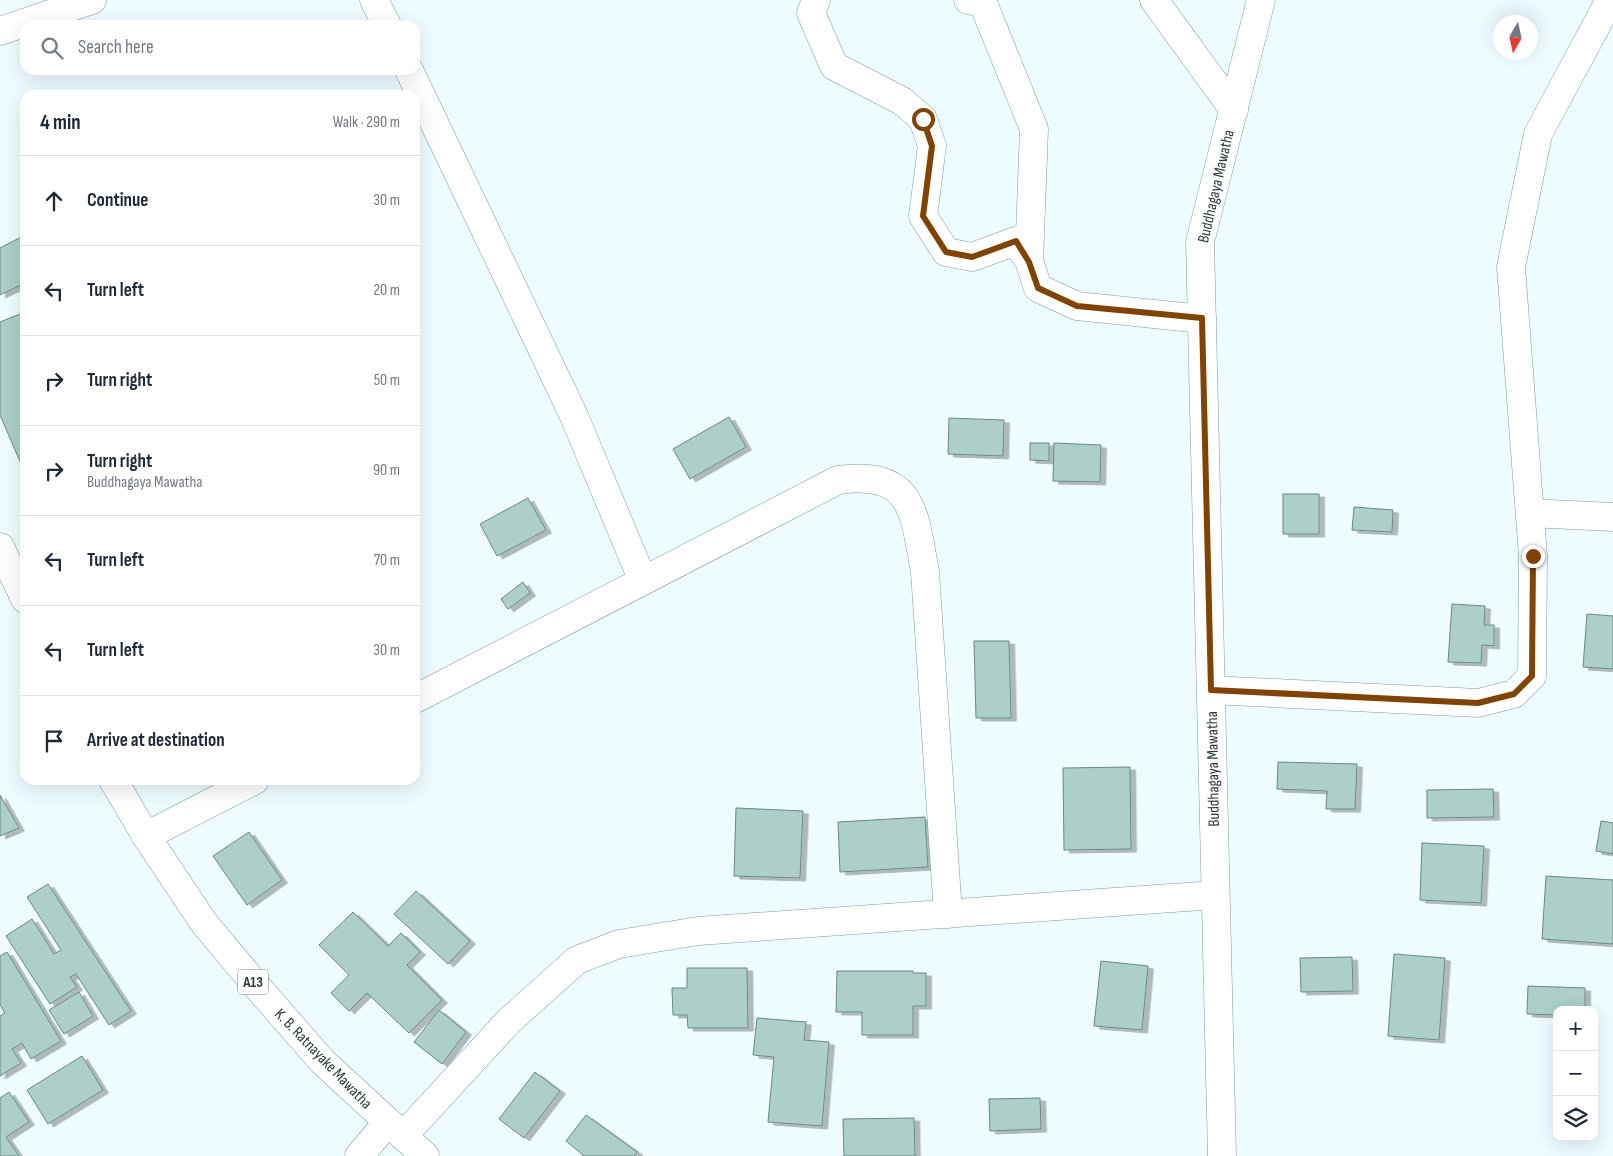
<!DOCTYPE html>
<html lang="en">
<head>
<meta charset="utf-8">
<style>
	:root { --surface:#fff; --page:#f2f2f3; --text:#1f2937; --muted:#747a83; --line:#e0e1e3 }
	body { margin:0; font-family:"Sofia Sans Condensed",sans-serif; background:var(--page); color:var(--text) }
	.controls { position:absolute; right:15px; bottom:15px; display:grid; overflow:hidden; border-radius:10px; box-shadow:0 5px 20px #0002 }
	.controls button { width:45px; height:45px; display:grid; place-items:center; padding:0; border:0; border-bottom:1px solid var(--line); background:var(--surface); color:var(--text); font:25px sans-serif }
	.compass { position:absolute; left:1493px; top:15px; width:45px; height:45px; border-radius:50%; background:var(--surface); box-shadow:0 5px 20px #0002; rotate:189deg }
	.stop { position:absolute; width:15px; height:15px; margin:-11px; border:4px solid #814301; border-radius:50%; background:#fff }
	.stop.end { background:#814301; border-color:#fff; box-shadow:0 1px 5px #0008 }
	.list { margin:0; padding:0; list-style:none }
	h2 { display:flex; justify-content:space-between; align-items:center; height:65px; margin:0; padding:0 20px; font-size:21px }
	h2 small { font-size:16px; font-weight:400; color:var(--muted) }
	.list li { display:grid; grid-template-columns:32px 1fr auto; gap:15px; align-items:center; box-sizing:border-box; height:90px; padding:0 20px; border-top:1px solid var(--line) }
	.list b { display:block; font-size:19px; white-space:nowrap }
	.list p { margin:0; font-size:16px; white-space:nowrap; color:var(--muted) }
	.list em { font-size:16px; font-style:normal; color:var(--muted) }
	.icon { flex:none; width:28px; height:28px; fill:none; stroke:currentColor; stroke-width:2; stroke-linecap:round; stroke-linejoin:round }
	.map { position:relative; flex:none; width:1613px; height:1156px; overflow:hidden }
	.search { position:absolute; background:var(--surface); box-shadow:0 5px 20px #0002; left:20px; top:20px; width:400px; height:55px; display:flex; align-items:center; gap:12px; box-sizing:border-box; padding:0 18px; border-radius:15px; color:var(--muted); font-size:19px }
	.panel { position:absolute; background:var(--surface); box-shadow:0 5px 20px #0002; left:20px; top:90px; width:400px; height:695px; border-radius:15px }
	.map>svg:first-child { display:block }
</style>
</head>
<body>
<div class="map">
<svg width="1613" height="1156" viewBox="0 0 1613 1156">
	<defs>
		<filter id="shadow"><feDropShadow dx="5.5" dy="3" stdDeviation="0" flood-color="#0004"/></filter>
	</defs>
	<rect width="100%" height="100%" fill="#eefbff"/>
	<path fill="#accfca" stroke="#678883" filter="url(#shadow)" d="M25 235V283L0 295V248Z
		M25 312V473L0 415V322Z
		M729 417 746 447 690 479 673 449Z
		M949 418 1004 420 1003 456 948 454Z
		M1030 443H1049V461L1030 460Z
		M1054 443 1101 445 1100 482 1053 481Z
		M1283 494H1319V534H1283Z
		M528 498 546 530 497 556 480 524Z
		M1354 507 1393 510 1392 532 1352 530Z
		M523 582 530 593 508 609 501 599Z
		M1452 604 1485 606 1484 625H1494V646L1482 645 1481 663 1448 662Z
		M1587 614 1613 616V669L1583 667Z
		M974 641H1009L1011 718H976Z
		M1278 762 1357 764 1355 809H1326L1327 791 1277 789Z
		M1130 767 1131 849 1064 850 1063 768Z
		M1493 789 1494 817 1427 818V790Z
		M0 795 19 828 0 836Z
		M736 808 803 811 800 878 734 876Z
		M925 817 928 867 840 872 838 822Z
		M1601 821 1613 823V854L1596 851Z
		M249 832 282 880 247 905 213 856Z
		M1422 843 1484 846 1481 903 1420 900Z
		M1546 876 1613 880V944L1542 939Z
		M48 884 131 1011 109 1025 76 974 70 977 77 987 50 1004 6 936 32 919 54 954 61 950 27 897Z
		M416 891 470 941 448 964 394 914Z
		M353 912 388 946 401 933 420 952 407 965 442 1000 409 1033 367 993 349 1011 331 993 349 975 319 945Z
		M7 952 61 1041 31 1059 22 1043 12 1049 21 1063 0 1076V1016L5 1013 0 1005V956Z
		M1394 954 1445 958 1439 1040 1388 1036Z
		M1352 957 1353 991 1301 992 1300 958Z
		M1101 961 1148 966 1142 1030 1094 1026Z
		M687 968H747L748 1028H688L687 1015H673L672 988H687Z
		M837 971H913V973H926V1006H913V1035H862V1012H836Z
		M1528 986 1585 988V1010H1557V1015L1527 1014Z
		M79 992 93 1016 64 1034 49 1010Z
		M439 1010 466 1032 442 1064 414 1042Z
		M757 1018 806 1022 804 1040 829 1042 822 1126 768 1122 774 1057 753 1055Z
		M82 1056 103 1090 48 1124 27 1090Z
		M535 1072 560 1091 524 1138 499 1119Z
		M9 1092 29 1122 6 1137 19 1156H0V1098Z
		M1040 1098 1041 1129 990 1131 989 1099Z
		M586 1115 637 1152 634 1156H582L583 1155 566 1141Z
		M914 1118 915 1156H844L843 1119Z"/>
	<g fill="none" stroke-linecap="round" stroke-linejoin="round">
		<defs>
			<path id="street" d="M374 0 387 25
				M816 0 811 13 834 66 902 101 923 119 932 146 923 216 946 252 972 257 1016 241 1029 261 1038 288 1077 306 1202 319
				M968 0 983 3 1034 129 1029 261
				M1154 0 1234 110
				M0 31 92 0
				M409 70 574 416 643 581
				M1530 513 1613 517
				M1211 690 1478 703 1514 694 1532 676 1533 556 1511 267 1538 134 1610 0
				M415 699 838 480C914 470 914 512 925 572L948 914
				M146 836 255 780
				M403 1136 509 1021 577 960 619 944 698 931 1215 895
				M359 1156 388 1122"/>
			<path id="secondary" d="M1222 1156 1200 242 1261 0"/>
			<path id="highway" d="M0 547 25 599
				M113 780 146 836 204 923 260 990 322 1061 425 1156"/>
		</defs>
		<use href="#street" stroke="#7b9ba4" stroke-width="29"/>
		<use href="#secondary" stroke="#7b9ba4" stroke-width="29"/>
		<use href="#highway" stroke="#7b9ba4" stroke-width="29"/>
		<use href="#street" stroke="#fff" stroke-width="28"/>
		<use href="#secondary" stroke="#fff" stroke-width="28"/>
		<use href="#highway" stroke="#fff" stroke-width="28"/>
	</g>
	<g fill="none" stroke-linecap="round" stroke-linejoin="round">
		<path stroke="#814301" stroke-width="6" d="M923 119 932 146 923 216 946 252 972 257 1016 241 1029 262 1038 288 1077 306 1202 318 1211 690 1478 703 1514 694 1532 676 1533 556"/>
	</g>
	<g text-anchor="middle" stroke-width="4.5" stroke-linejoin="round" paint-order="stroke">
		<rect fill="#fff" stroke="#6b7476" stroke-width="1" x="238" y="969.5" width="30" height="25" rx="4"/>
		<g font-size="15" font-weight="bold" fill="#2b383c">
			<text x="253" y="987">A13</text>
		</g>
		<g font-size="16" fill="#2b383c" stroke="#fff">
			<text transform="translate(1215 186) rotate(-77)" y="6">Buddhagaya Mawatha</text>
			<text transform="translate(1212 769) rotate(-91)" y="6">Buddhagaya Mawatha</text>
			<text transform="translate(324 1058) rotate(46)" y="6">K. B. Ratnayake Mawatha</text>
		</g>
	</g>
</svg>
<div class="controls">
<button>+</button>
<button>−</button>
<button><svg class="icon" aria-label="layers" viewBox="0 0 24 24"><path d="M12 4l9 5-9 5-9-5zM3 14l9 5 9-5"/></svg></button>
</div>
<svg class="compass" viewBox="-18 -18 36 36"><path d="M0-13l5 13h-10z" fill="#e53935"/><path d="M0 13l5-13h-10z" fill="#747a83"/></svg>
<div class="stop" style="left:923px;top:119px"></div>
<div class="stop end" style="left:1533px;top:556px"></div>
<div class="search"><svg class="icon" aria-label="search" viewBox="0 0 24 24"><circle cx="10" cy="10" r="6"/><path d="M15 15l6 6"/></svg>Search here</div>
<section class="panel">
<h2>4 min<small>Walk · 290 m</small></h2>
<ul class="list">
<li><svg class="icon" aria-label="ahead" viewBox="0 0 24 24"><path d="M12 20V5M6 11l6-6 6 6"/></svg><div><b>Continue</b></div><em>30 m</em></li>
<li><svg class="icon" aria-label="left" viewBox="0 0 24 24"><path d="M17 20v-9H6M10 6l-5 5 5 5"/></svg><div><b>Turn left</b></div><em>20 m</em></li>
<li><svg class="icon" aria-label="right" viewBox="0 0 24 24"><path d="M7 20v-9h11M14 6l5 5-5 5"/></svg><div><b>Turn right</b></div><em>50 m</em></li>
<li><svg class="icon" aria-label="right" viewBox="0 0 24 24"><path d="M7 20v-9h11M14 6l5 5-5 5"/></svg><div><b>Turn right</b><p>Buddhagaya Mawatha</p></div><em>90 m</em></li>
<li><svg class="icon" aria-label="left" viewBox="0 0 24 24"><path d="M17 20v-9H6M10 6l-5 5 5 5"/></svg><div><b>Turn left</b></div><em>70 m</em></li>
<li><svg class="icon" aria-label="left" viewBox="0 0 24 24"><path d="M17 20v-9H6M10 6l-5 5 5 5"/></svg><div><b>Turn left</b></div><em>30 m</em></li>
<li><svg class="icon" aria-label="arrive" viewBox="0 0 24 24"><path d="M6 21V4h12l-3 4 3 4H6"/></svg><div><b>Arrive at destination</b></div></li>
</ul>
</section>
</div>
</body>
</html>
